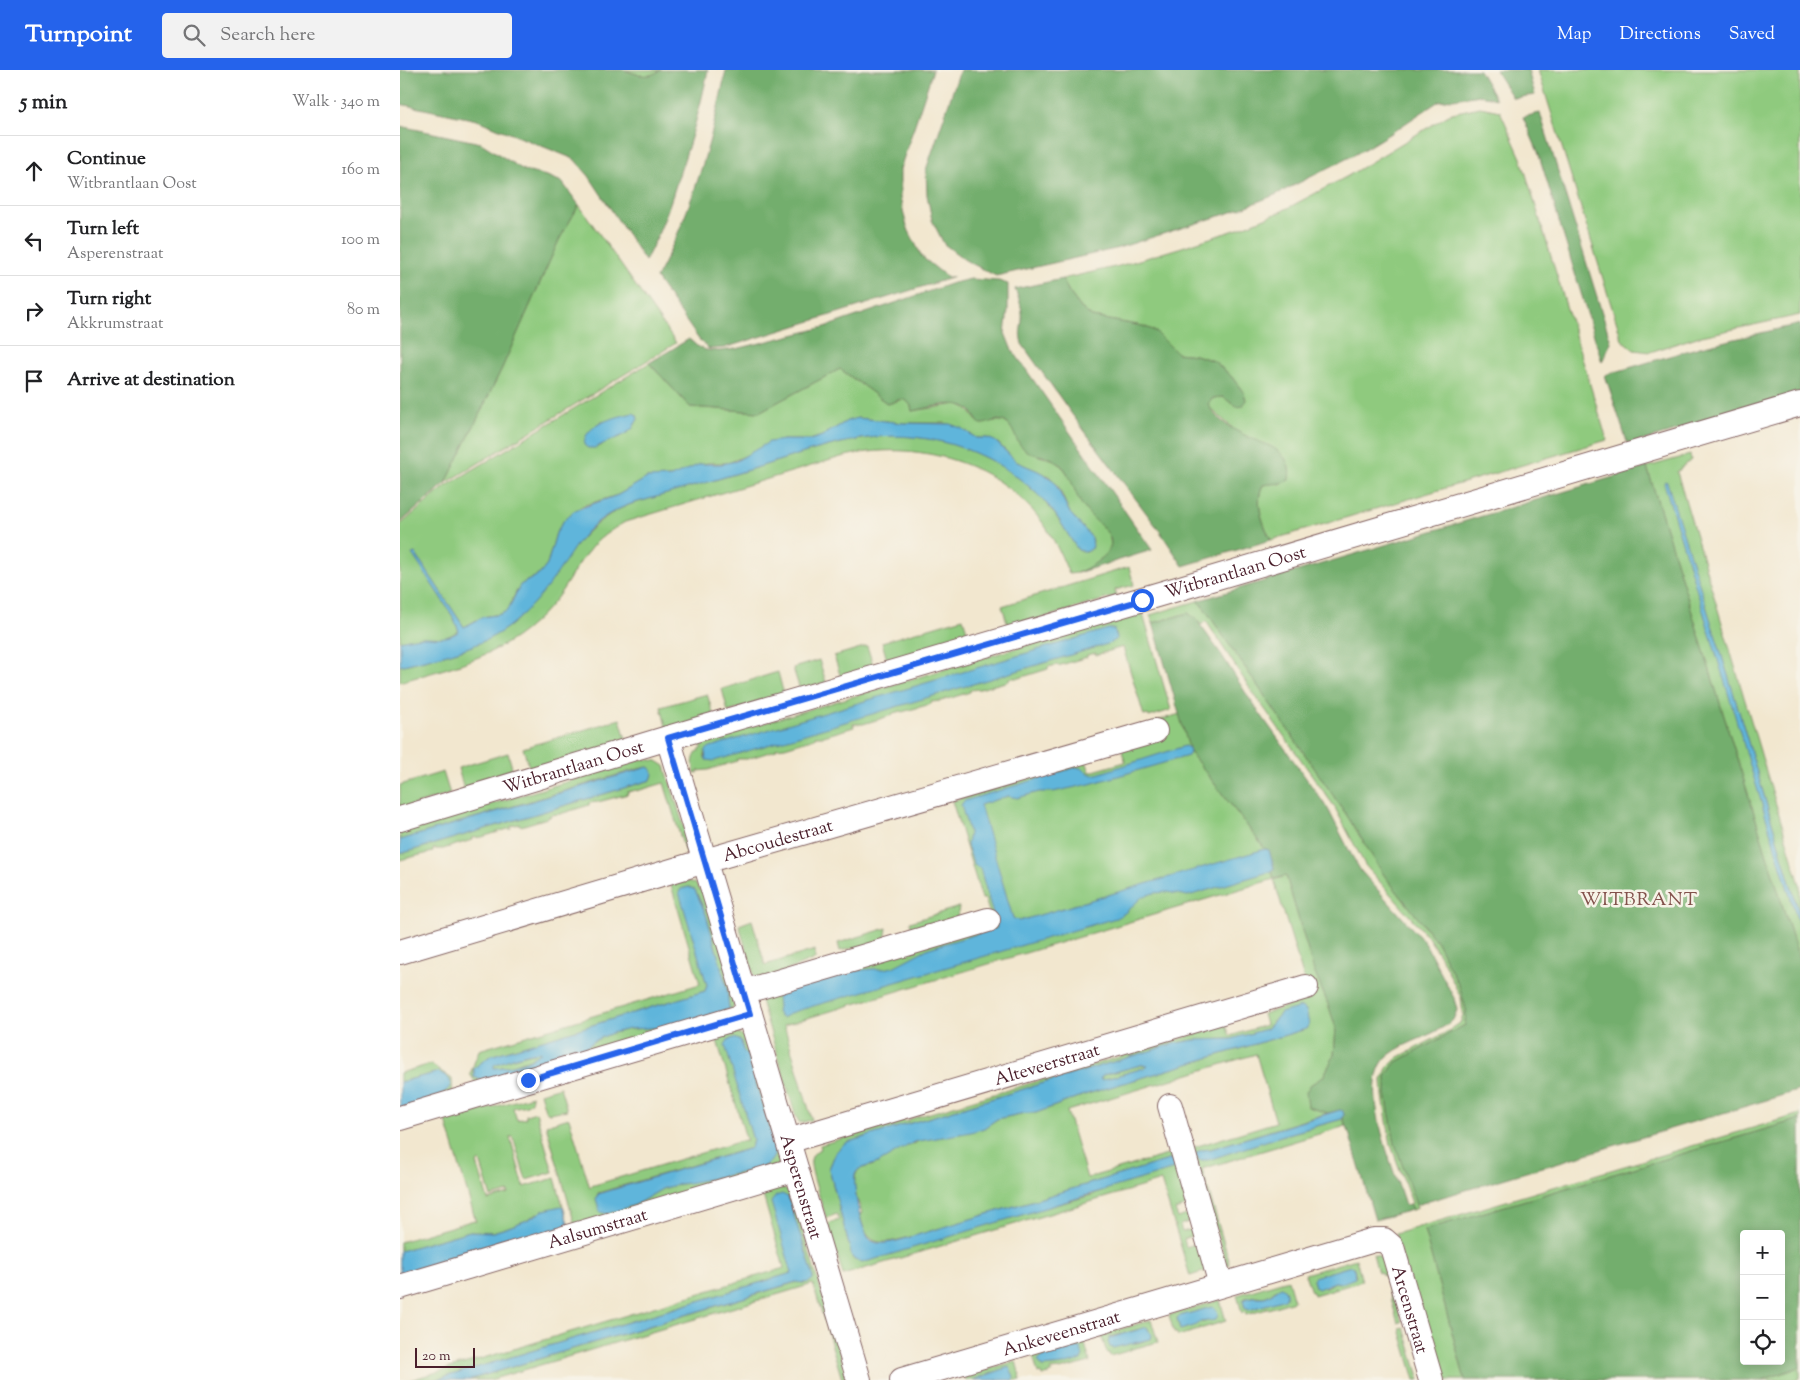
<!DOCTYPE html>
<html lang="en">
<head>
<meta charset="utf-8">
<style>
	:root { --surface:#fff; --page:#f2f2f2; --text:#202124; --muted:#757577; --line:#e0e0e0; --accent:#2563eb }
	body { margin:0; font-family:"Sorts Mill Goudy",serif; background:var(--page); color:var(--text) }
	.controls { position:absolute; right:15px; bottom:15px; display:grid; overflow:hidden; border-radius:5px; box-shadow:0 2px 12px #0003 }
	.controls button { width:45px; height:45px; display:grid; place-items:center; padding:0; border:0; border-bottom:1px solid var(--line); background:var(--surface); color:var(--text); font:25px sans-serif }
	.scale { position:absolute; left:15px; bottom:12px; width:60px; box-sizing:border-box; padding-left:5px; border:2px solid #4a1f2b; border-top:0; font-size:14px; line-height:18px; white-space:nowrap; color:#4a1f2b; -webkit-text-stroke:4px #f7f3e8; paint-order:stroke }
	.stop { position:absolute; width:15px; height:15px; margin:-11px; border:4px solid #2563eb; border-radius:50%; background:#fff }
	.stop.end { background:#2563eb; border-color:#fff; box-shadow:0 1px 5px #0008 }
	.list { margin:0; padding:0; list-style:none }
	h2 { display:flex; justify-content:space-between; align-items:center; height:65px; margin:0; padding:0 20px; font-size:21px }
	h2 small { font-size:16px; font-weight:400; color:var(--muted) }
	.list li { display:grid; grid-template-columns:32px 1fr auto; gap:15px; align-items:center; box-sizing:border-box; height:70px; padding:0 20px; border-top:1px solid var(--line) }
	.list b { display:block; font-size:19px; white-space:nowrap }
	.list p { margin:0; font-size:16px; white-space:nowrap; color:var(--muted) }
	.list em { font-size:16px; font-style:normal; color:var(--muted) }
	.icon { flex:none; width:28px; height:28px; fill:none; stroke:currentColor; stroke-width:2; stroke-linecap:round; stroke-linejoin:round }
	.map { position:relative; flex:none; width:1400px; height:1310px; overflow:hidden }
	header { display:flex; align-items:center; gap:30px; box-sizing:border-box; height:70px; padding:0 25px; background:var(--accent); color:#fff }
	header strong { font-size:24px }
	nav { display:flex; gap:28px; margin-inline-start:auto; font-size:18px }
	.search { width:350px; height:45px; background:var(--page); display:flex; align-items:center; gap:12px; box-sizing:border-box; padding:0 18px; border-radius:5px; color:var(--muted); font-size:19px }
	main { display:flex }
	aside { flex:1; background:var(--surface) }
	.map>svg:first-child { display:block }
</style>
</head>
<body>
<header>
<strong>Turnpoint</strong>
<div class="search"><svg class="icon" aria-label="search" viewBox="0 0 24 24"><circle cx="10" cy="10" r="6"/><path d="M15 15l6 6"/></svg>Search here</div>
<nav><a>Map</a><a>Directions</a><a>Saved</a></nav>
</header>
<main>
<aside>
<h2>5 min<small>Walk · 340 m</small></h2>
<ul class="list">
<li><svg class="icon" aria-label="ahead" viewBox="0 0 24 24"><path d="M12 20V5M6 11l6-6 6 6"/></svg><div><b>Continue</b><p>Witbrantlaan Oost</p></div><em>160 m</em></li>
<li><svg class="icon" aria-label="left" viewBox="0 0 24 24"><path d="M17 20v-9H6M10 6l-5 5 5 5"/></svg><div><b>Turn left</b><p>Asperenstraat</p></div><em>100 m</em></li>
<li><svg class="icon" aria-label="right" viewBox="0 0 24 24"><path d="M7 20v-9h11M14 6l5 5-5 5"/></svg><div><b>Turn right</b><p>Akkrumstraat</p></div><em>80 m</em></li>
<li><svg class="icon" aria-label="arrive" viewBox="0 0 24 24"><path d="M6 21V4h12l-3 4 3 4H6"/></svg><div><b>Arrive at destination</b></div></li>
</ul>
</aside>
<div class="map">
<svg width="1400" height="1310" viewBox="0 0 1400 1310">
	<rect width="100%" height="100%" fill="#f7f3e8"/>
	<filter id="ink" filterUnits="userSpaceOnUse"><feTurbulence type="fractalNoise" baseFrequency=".02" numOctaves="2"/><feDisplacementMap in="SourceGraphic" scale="10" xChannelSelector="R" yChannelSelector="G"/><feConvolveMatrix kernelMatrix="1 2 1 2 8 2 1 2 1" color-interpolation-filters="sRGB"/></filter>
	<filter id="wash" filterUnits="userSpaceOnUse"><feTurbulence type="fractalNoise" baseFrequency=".0096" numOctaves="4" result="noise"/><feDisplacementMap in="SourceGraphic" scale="20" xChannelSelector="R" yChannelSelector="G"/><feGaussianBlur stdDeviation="1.12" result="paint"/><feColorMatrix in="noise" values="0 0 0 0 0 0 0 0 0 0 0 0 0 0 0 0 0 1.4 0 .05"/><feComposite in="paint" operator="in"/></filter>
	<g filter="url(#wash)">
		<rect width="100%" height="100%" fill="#f2e7cf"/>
		<path fill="#8fca7e" stroke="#6c7454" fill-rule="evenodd" d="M224 0H260C248 10 237 4 224 0Z
			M1138 0H1400V245L1297 267 1250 282 1234 280 1222 270Z
			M1080 37 1100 41 1121 88 1207 370 871 470C863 453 854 432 863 415L872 413 881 414 855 370 837 362 811 339 808 334 813 328 823 327 837 337 846 330 844 323 831 306 814 291 795 285 777 283 755 261 743 256 692 247 681 238 669 222 662 209 719 196 779 178 838 159 882 141 946 107 1052 43Z
			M179 135 276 273 46 413 102 298 159 170Z
			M249 293 290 337 359 342 440 299 488 334 504 329 510 333 512 341 558 334 567 338 577 351H603L609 355 639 386 655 390 665 400 672 410 689 444 709 464 711 475 707 484 692 496 677 503 669 504C662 487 655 471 645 456 600 392 516 368 441 387L225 452C211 460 197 469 187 483 173 500 165 520 150 536 107 586 60 594 0 612V596C38 586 81 579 113 553 160 515 168 458 231 434 273 422 316 410 358 397 394 386 431 373 468 368 529 359 594 381 638 425 655 441 665 460 678 480L686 482 691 479 693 471 692 468 670 443 658 416 649 406 617 392 598 373 587 368H576L566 361 545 353H504L458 348 447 351 422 366 410 370H383L328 393H307L271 407 247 408 218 425 182 436 164 450 156 463 147 495 140 504 123 513 116 522 108 540 101 544 82 547 64 557 15 483 13 484 52 545 59 561 43 569 23 567 0 571V455L46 416ZM238 349 232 359 198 377 187 365 201 352Z
			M1290 385 1291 390 1277 402 1400 815V846L1331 615 1266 411 1400 859V892L1247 397Z
			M729 497 734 515 715 520 716 526 609 558 602 536Z
			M797 531 802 535 946 744 984 805 1037 872 1060 918 1066 940 1065 955 995 993 986 1006V1024L995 1074 1011 1117 1017 1138 1012 1140 1010 1134 1012 1133 991 1075 983 1026 982 1010 987 998 997 988 1047 962 1060 953 1063 945 1061 928 1043 891 1028 867 965 795 934 736 849 617 806 551 801 555 796 549 788 543 753 553 750 545Z
			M742 541 771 640 749 647 748 645 744 646 723 577 696 585V583L687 585V587L658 596 657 595 648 597V599L619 608H609V611L580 619 570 620V622L541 631 531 632V634L502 642 501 641 493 643V645L463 654H453L454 657 424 666H415V668L385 677 376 678V680L347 689H337V691L308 700 298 701V703L295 704C292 693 292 685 302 678L299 672ZM714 560 717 569 305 688 304 684Z
			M563 548 570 570 488 594 482 572Z
			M467 576 474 598 441 608 434 586Z
			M419 590 426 612 400 620 393 598Z
			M378 602 384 625 328 642 322 619Z
			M307 624 314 646 267 660 261 637Z
			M780 644 790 682 865 779 869 780 874 798 872 801 874 809 384 955 412 1050 400 1053 396 1047 359 924 593 855 585 829H582L552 731 686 691 690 702 725 692 722 681 756 651Z
			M220 649 227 672 130 700 123 678Z
			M108 683 114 705 64 720 58 698Z
			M244 689 257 691 265 696 291 780 285 782 264 713 237 721V720L227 722 228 724 198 732 189 733V735L186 736 160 744 150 745V747L147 748 121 756 120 754 111 756V759H108L82 767 72 768V770L43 779H33V782L0 790V784L251 710 253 704 252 700 248 697 238 699 0 770V761Z
			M43 702 50 724 0 739V715Z
			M886 806 914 901 928 934 936 958 934 986 923 1007 910 1015 908 1037 928 1043 811 1079 801 1080 795 1084 881 1066 942 1049 943 1048 946 1056 802 1099 830 1194 828 1195 826 1192 791 1078 876 1052 856 984 667 1041 687 1108 774 1083 790 1135 775 1140 778 1148 792 1143 794 1150 780 1155 782 1162 797 1158 798 1164 784 1169 786 1177 801 1172 806 1201 790 1206 761 1111 443 1205 428 1154 439 1150 437 1144 426 1148C423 1136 409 1099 411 1090 412 1084 416 1081 421 1079L420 1075 504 1050 505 1052 510 1050V1049L826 955 830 966 866 955 863 944 910 929 874 810ZM881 943 909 954 906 959 687 1024 636 1043H625L597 1049 584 1058 516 1071V1073L511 1074V1073L474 1095 459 1099C449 1111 458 1132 462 1143L460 1144C467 1182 484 1173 514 1166L772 1089 692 1125 454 1190 452 1187 429 1099 436 1082 445 1073 776 973 794 970 832 969 866 959Z
			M289 811 296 814 299 820 304 819 336 925C336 935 332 942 322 946L79 1018 70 1004 79 980 300 914 271 815ZM289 817 295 820 306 844 327 918 329 939 327 941 273 957 230 959 212 963 194 971 172 987 104 1006 81 1010 74 1007 73 1001 74 998 90 986 305 921 307 915 280 822 281 819Z
			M559 837 557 849 513 860 510 852Z
			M352 850 365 895 415 880V889L356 913 339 855Z
			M487 858 485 871 440 881 438 873Z
			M328 963H337L346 967 382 1087 379 1095 176 1158 146 1055 169 1048 190 1118 191 1116 345 1070 347 1072 316 967ZM334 968 341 971 343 980 347 985 374 1071 376 1082 289 1113 279 1114 262 1119 235 1135 196 1129 198 1123 351 1078 353 1070 328 970Z
			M141 982V984C126 991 111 997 94 998L93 995C109 989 124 984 141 982Z
			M31 994 52 1009 53 1026 0 1038 50 1012 49 1009 39 1002 0 1012V1003Z
			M741 995H748L744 998 702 1010 699 1009 703 1005Z
			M160 1017 167 1040 149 1043 145 1040 140 1023Z
			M132 1026C132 1038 121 1035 113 1038L117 1050 126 1048V1045L136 1042 153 1102 126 1110 113 1067H110L124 1117 155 1108 170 1160 167 1156 137 1143 127 1150 106 1158 93 1162 70 1161 0 1181V1172L74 1150 76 1152 46 1051ZM80 1091 91 1127 108 1122 109 1124 88 1130 77 1093Z
			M1400 1044V1049L1024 1160 1065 1310H1039L995 1164Z
			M379 1117 391 1122 447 1307 442 1309 413 1214 90 1310H68L397 1212 404 1213 413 1209 412 1201 388 1127 372 1132 392 1203 35 1310H10L384 1198 362 1122Z
			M973 1184 979 1186 984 1191 1002 1252 998 1253 984 1205H982L981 1202 978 1203Z
			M956 1189 962 1211 936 1219 935 1216V1219L914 1225 913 1222H911L905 1204ZM951 1196 954 1197 956 1207 938 1213 935 1212 927 1217H915L913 1209 915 1207Z
			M888 1210 894 1231 868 1239 867 1237V1239L846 1245 845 1242 842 1243 837 1225ZM883 1218 885 1220 871 1233 849 1240 845 1238 843 1232 845 1228 856 1226 863 1227 869 1225 875 1220Z
			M820 1230 826 1251 800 1259 799 1257V1260L778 1266 777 1263H774L769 1245ZM812 1237 805 1252H800L780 1260 777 1248 780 1246Z
			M751 1250 758 1272 732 1279 730 1277 731 1280 710 1286 709 1283H707L701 1265ZM747 1257 751 1265 750 1269 737 1273H732L710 1267Z
			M1004 1258 1020 1310H1015L1000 1259Z
			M684 1270 690 1292 660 1300V1299L651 1300 652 1303 642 1306 641 1303 638 1304 633 1285ZM678 1277 681 1279 663 1295 642 1297 641 1287Z
			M616 1291 621 1310H611L613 1309 609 1297 573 1310H566L565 1306Z
			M1400 1297V1308L1394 1310H1362Z"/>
		<path fill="#73ae6d" stroke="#5e664c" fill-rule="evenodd" d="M0 0H224C237 4 248 10 260 0H308C301 36 291 70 279 105 270 135 260 164 245 191L189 106 174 89 77 50 0 34Z
			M326 0H533L500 99V128L507 157 522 187 547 207H554L324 278 309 279 300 271 256 208C291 145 312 70 326 0Z
			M560 0H1079L1096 29 1081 25 1039 31 994 61 956 84 875 125 832 142 715 179 596 206 565 190 544 174 532 150 527 125 526 100Z
			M1095 0H1128L1135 25 1113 28Z
			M1140 43 1211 272 1202 292 1138 82 1123 47Z
			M0 56 81 73 125 101 147 106 162 112 179 135 159 170 102 298 46 413 0 453Z
			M571 209 599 211 608 214V240L605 263 611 278 752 480 677 503C692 496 724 480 705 460 698 452 688 445 682 435 672 420 672 400 654 390 644 384 632 387 623 378 614 370 614 355 603 351 594 348 588 355 580 354 575 349 573 342 568 338 555 329 526 339 512 341L511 336 507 331 501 329 488 334 440 299 359 342 290 337 249 293 289 269 297 276 306 280 319 281 336 279 425 257 553 213Z
			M662 209 669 222 681 238 692 247 743 256 755 261 777 283 795 285 814 291 831 306 844 323 846 330 843 336 837 337 823 327 813 328 808 334C816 352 841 364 858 371 865 374 874 377 879 382 888 389 891 399 889 410 880 415 873 413 863 415 854 432 863 454 871 470L783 496 759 460 671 343 622 274C619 261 621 262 622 250 623 239 619 229 615 219Z
			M1400 254V324L1228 375 1205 305 1300 277Z
			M1247 397 1400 892V1020L1016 1135 995 1074 986 1024V1006L995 993 1065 955 1066 940 1060 918 1037 872 984 805 946 744 802 535 797 531Z
			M788 543 796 549 821 584 849 628 928 739 951 784 961 801 1025 873 1054 928 1057 940 1053 950C1035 966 1008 970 989 985 955 1012 995 1101 1005 1135L1010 1134 1012 1140 975 1150 947 1056H946L943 1048 944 1045 940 1040 928 1043 908 1037 906 1022 910 1015 923 1007 934 986 936 958 928 934 914 901 886 806 874 809 872 801 874 798 869 780 865 779 790 682 753 553Z
			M1400 1049V1297L1362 1310H1065L1024 1160ZM1344 1164H1381V1291H1344Z"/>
		<path fill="#5fb5db" stroke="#546a83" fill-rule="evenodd" d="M233 343 237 345 238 349 232 359 224 365 205 373 195 378H188L184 375C184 353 217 347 233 343Z
			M458 348 504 353 550 354 561 358 576 368H587L595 371 617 392 643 403 654 411 670 443 692 468 693 477 686 482 678 480C667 464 659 447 646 433 601 384 533 359 468 368 432 373 397 385 362 396 318 409 275 422 231 434 186 451 179 472 154 508 142 525 128 540 113 553 82 579 38 586 0 596V571C8 569 16 567 24 567 38 567 47 570 59 561L52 545 12 484 15 483 64 557 83 547 101 544 108 540 120 515 140 504 147 495 156 463 164 450 175 440 218 425 247 408 271 407 300 394H321L336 391 369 372 383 370H410L422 366 447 351Z
			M1265 411 1267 412 1331 615 1400 846V859L1264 413Z
			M708 559H714L717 569 711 573 314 691 306 690 305 681 310 677Z
			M785 676 789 678 790 682 788 686 690 714 653 722H639L617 728 608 726 580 735 613 848 619 851 865 779 869 780 874 798 872 801 788 826 767 822 754 823 742 827 725 843 716 848 393 942 383 948 380 947 377 942 378 936 377 927 381 921 453 901 471 899H483L493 897 529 878 597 858 580 798 574 795 567 775 569 762 561 735 564 731 677 697C684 698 687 704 694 705Z
			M248 697 252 700 253 704 251 710 0 784V770Z
			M289 817 295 820 306 844 327 918 329 939 273 957 230 959 212 963 194 971 179 983 104 1006 81 1010 74 1007V998L90 986 305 921 307 915 279 822 281 819ZM141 982C131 992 108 997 94 998V995C109 989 125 983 141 982Z
			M901 937 906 940 909 954 906 959 687 1024 636 1043H625L597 1049 584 1058 571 1062 514 1072 478 1093 459 1099C457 1101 456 1102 455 1105 453 1118 461 1165 472 1171 483 1177 503 1169 514 1166L772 1089 775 1090 776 1093 774 1099 469 1191C463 1192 456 1193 452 1187L429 1099 436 1082 445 1073 776 973 794 970 832 969 866 959 881 943ZM741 995H748L744 998 702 1010 700 1009 703 1005Z
			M334 968 341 971 343 980 347 985 374 1071C377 1086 373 1092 359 1099L289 1113 279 1114 262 1119 235 1135 207 1144 200 1142 196 1129 198 1124 351 1078 353 1070 325 975 328 970Z
			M39 1002C42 1004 47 1006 49 1009 60 1025 9 1035 0 1038V1012Z
			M940 1040 943 1041 944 1045 942 1049 881 1066 808 1090H799L795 1084 801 1080 811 1079Z
			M382 1124 388 1127 412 1201 413 1209C409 1214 402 1213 396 1212L68 1310H35L392 1203 371 1132 376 1126Z
			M161 1136 163 1137 168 1153 167 1156 0 1206V1181L70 1161 93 1162 106 1158 127 1150 144 1140Z
			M951 1196 954 1197 955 1208 942 1213 935 1212 918 1219 915 1217 913 1209 914 1207Z
			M881 1217C886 1219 888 1226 885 1229L849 1240 845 1238 843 1230C850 1226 855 1227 863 1227 869 1227 875 1220 881 1217Z
			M812 1237 816 1239 818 1244 816 1250 800 1252 794 1256 780 1260 777 1248 780 1246Z
			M747 1257 751 1265 750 1269 713 1278 710 1277 708 1272 710 1268Z
			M679 1277 681 1279 683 1286 681 1290 663 1295 642 1297 638 1290 641 1287Z
			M609 1297 614 1306 613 1310H573Z"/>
	</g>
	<g filter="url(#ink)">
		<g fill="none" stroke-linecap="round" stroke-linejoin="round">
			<defs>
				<g id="minor">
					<path id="s1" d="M268 668 459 1310"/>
					<path id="s2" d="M0 749 268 668 777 519 1400 334"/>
					<path id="s3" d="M0 882 305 791 755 661"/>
					<path d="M343 922 588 850"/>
					<path d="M770 1036 821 1215"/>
					<path d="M0 1048 350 944"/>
					<path id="s4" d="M388 1071 906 917"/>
					<path id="s5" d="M0 1217 396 1099"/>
					<path id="s6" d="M502 1310 974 1170H984L992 1177 1031 1310"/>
				</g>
			</defs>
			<use href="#minor" stroke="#856564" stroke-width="26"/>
			<use href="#minor" stroke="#fff" stroke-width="24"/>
		</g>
	</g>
	<g fill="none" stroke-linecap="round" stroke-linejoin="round" filter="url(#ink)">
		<path stroke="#2563eb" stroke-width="6" d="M128 1010 350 944 268 668 742 530"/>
	</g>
	<g text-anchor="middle" stroke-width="5" stroke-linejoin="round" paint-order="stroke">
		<g font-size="18" fill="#4a1f2b" stroke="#f7f3e8">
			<text dy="6" stroke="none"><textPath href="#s2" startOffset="871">Witbrantlaan Oost</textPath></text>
			<text dy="6" stroke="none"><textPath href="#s2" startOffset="181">Witbrantlaan Oost</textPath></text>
			<text dy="6" stroke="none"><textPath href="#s3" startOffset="394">Abcoudestraat</textPath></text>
			<text dy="6" stroke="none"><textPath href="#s4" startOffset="270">Alteveerstraat</textPath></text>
			<text dy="6" stroke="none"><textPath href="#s1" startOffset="468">Asperenstraat</textPath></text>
			<text dy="6" stroke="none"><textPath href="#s5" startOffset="206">Aalsumstraat</textPath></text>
			<text dy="6" stroke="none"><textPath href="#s6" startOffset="578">Arcenstraat</textPath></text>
			<text dy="6" stroke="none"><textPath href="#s6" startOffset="166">Ankeveenstraat</textPath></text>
		</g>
		<g font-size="19" letter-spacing="1" fill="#83524c" stroke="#f7f3e8">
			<text x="1239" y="835">WITBRANT</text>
		</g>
	</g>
</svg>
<div class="controls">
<button>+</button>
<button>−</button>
<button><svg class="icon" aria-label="locate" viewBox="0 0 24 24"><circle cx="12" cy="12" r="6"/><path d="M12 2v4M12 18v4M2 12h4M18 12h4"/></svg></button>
</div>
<div class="scale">20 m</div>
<div class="stop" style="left:742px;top:530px"></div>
<div class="stop end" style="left:128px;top:1010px"></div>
</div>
</main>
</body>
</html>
